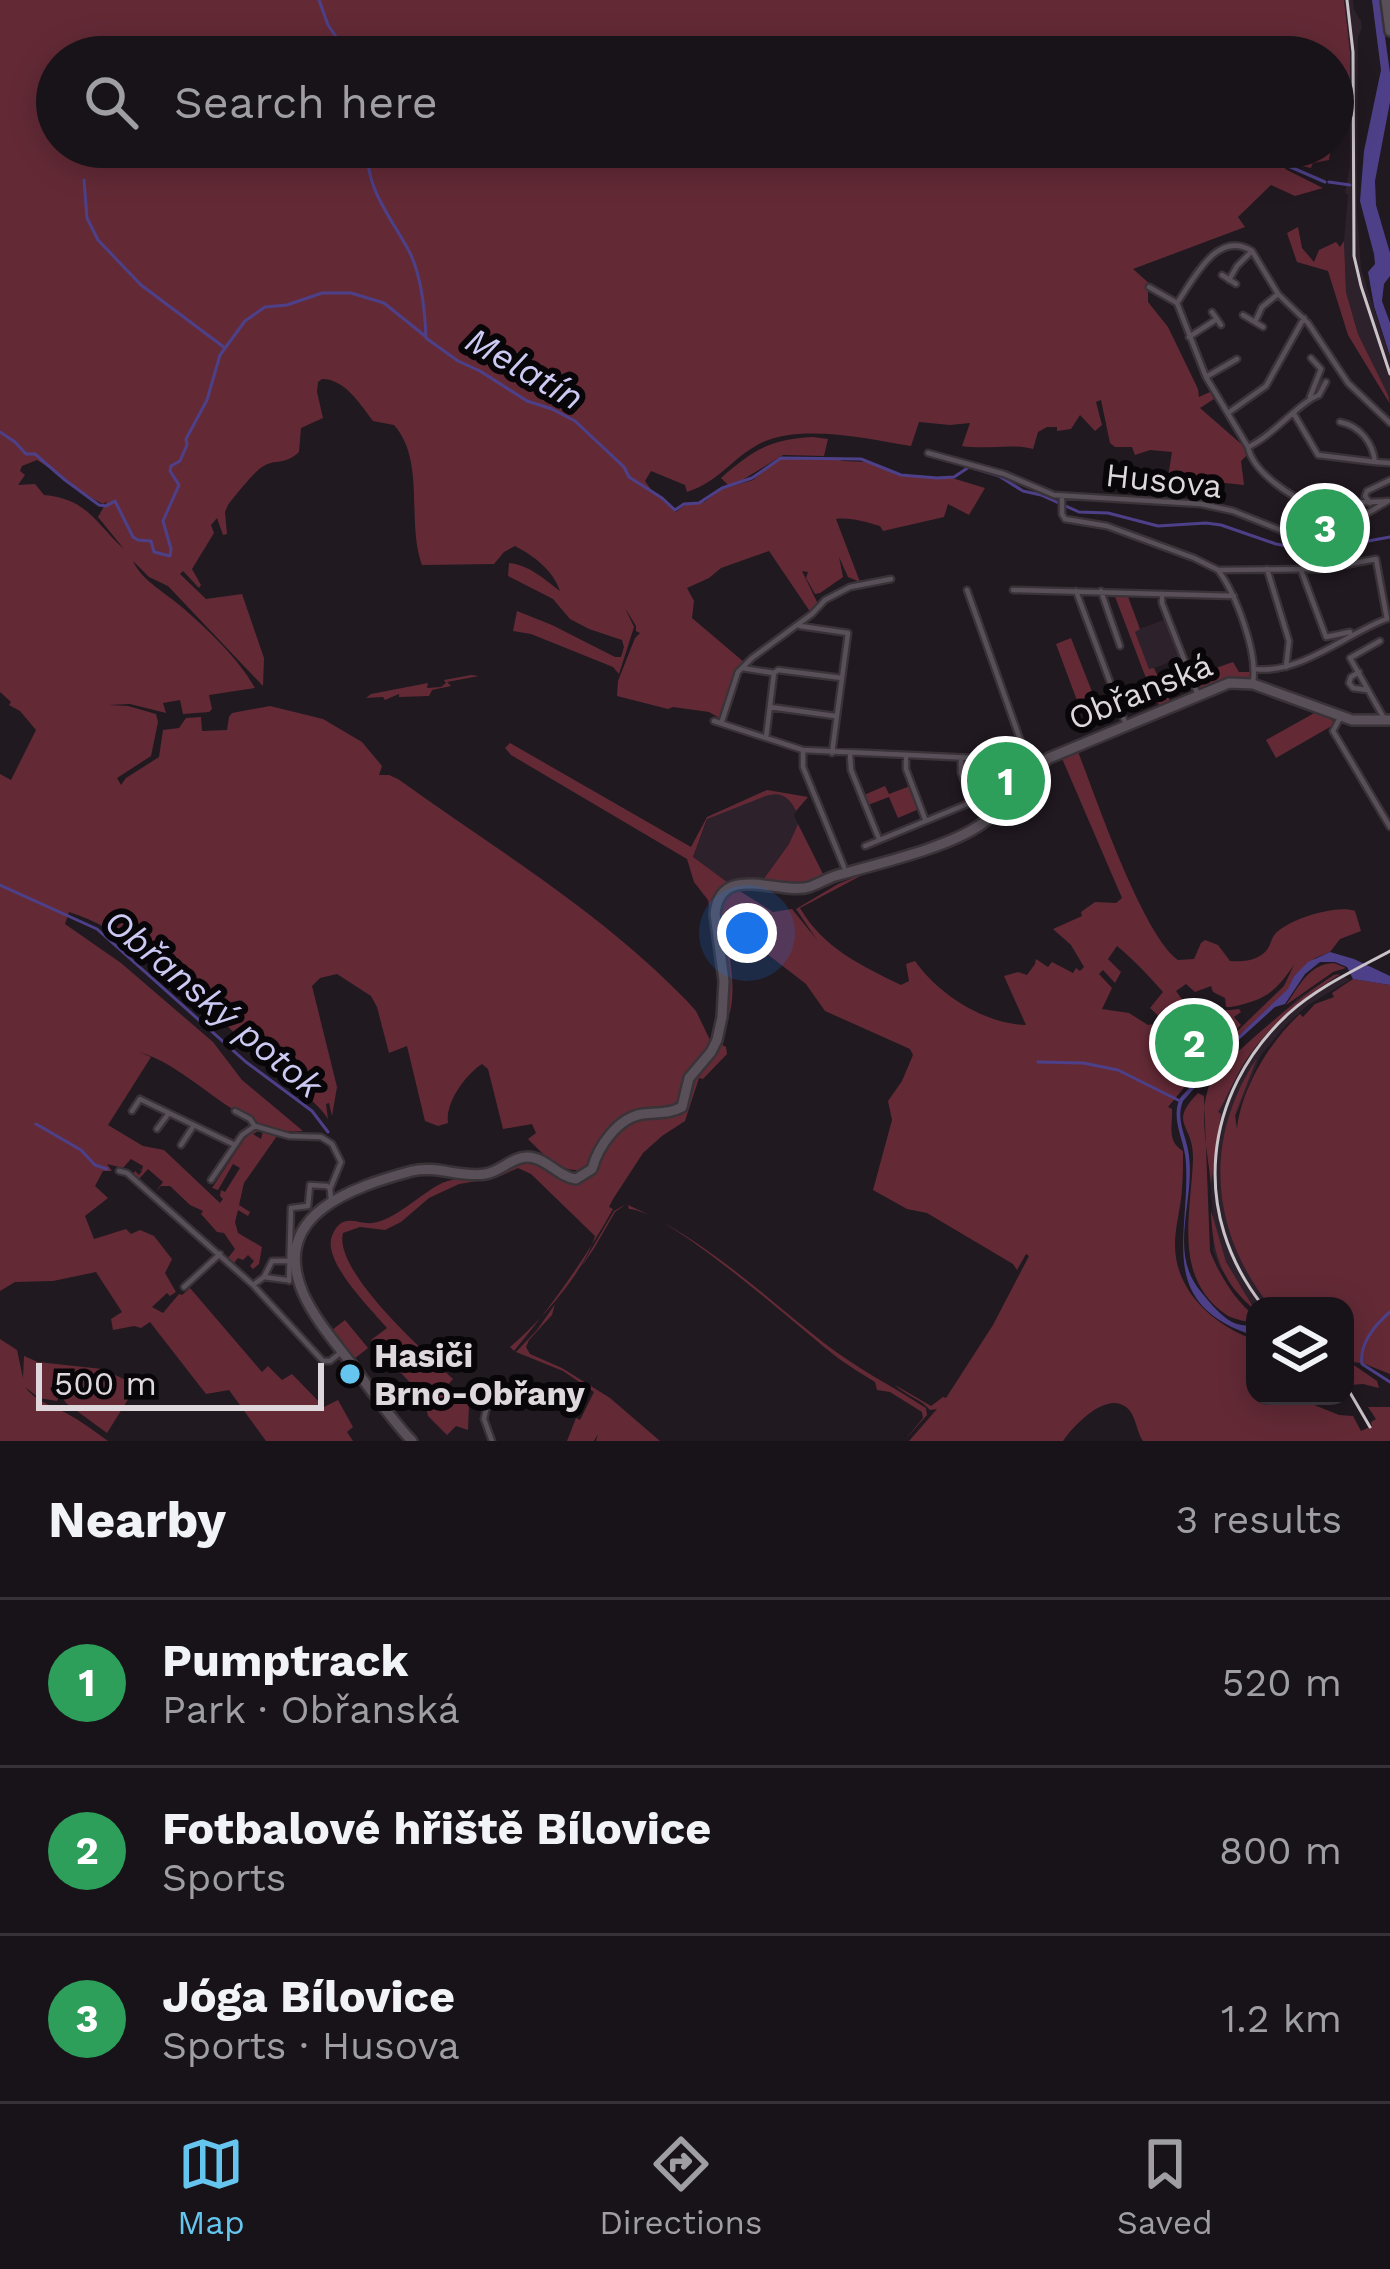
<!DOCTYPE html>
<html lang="en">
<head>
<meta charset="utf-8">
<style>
	:root { --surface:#181318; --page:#252025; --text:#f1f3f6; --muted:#9f9ea2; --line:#363237; --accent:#65c5ee }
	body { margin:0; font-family:"Work Sans",sans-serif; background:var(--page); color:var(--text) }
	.controls { position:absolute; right:36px; bottom:36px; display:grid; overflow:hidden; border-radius:24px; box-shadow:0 6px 30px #0003 }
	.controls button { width:108px; height:108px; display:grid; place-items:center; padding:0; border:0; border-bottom:3px solid var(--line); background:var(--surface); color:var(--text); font:60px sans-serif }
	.scale { position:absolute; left:36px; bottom:30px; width:288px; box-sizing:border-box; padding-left:12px; border:6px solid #ded8dd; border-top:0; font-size:33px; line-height:42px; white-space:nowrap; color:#ded8dd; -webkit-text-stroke:9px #080608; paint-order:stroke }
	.you { position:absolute; left:747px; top:933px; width:42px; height:42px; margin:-30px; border:9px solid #fff; border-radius:50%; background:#1a73e8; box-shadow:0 0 0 18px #1a73e833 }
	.badge { display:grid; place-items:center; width:78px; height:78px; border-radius:50%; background:var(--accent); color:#fff; font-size:39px; font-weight:700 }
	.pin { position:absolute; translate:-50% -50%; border:6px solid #fff; box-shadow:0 3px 12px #0006 }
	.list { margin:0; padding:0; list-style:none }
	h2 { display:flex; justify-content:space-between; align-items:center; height:156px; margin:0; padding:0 48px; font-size:51px }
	h2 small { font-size:39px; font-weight:400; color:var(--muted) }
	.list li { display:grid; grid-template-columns:78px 1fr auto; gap:36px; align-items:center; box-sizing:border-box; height:168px; padding:0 48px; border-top:3px solid var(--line) }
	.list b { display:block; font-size:45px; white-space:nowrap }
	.list p { margin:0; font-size:39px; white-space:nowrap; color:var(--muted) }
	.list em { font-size:39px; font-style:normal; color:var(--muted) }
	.icon { flex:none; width:66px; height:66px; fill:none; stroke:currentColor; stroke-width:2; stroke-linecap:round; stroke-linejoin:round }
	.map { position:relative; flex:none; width:1390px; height:1441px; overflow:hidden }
	.search { position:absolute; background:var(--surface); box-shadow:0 6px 30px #0003; left:36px; right:36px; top:36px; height:132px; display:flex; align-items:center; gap:30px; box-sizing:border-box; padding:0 42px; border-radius:66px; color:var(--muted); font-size:45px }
	.sheet { height:660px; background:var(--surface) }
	nav { display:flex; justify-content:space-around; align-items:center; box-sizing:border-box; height:168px; border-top:3px solid var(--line); background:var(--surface); font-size:33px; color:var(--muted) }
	nav a { display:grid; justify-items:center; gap:6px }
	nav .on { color:var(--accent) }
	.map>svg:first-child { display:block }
</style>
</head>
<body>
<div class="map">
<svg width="1390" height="1441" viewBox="0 0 1390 1441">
	<rect width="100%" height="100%" fill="#201920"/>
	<path fill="#2d212c" d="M1344 0H1353L1354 10 1361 21 1362 28 1358 37 1357 211 1361 269 1390 358V400L1358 334 1346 292 1344 241 1348 195 1345 193 1350 165V52Z
		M1166 619 1180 658 1149 670 1134 631Z
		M770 793 783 795 794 804 796 811 794 815 798 824 789 844 763 880 730 885 693 858 708 818Z
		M1334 975H1341L1350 980 1308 1005 1286 1025 1261 1055 1228 1135 1280 1306H1256L1248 1302 1220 1268 1213 1250 1214 1230 1206 1129 1219 1109 1231 1081 1270 1024 1298 998Z"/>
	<path fill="#632a36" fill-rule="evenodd" d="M0 0H1344L1350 52V119L1334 114 1333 124V57H57V147H1331L1329 160 1313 163 1311 168 1287 163 1285 169 1323 188 1295 196 1271 185 1238 217 1245 227 1133 269 1151 285 1148 288V302L1168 327 1198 389 1199 397 1210 392 1214 399 1200 408 1247 449 1246 456 1241 461 1244 485 1168 477 1172 452 1150 450 1135 455 1132 447H1115L1110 443 1101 400 1096 402 1102 425 1095 431 1080 415 1071 429 1057 431V427H1047L1038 432 1033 449C1011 443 987 450 962 446L970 423 950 425 919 422 911 446C867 439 800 423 759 444 731 459 720 481 687 492L685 485 651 471 645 481 652 491 664 498 676 512 685 505 704 502 722 489 753 480 773 462 782 458H834L843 461 868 462 901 475 952 478 985 488 969 515 948 504 944 517 883 531 880 526C865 522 851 517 836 519L860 582 848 577 839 557 843 577 820 593 815 594 806 578 808 572 802 571 818 604 811 613 769 551 721 568 709 578 687 588 694 601 692 618 745 663 737 672 721 719 709 712 673 707 668 709 617 696 618 681 635 638 640 633 636 631V626L625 608 634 627 619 674 613 667 531 634 513 631 517 611 552 625 615 657H621L624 647 622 640 589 629 570 619 553 599 508 576 509 563C530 565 545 580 560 591 553 570 534 556 515 546L504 552 494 564 422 565C406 522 426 461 394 425L373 421C360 404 345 379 322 379L318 382 317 392 323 418 301 428 299 452C284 466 276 458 262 467 255 471 234 497 228 505L225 512 227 534 223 535 217 518 211 525 214 533 192 569 201 585 199 588 183 571 180 574 206 599 242 594 264 658 263 686 168 586 149 577 133 561C142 581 166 593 183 608 208 630 238 658 255 688L209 695 212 709 209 712 183 714 180 700 163 703 166 713 130 704 108 705 128 706 156 714 158 722 151 756 117 778 121 785 126 778 159 757 163 730 179 728 186 718 201 717 202 731 227 730 229 717 232 713 270 706 323 719 362 742 382 766 379 775H389L398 779C497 850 601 912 686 1000L696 1011 710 1040 711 1045 678 1106 632 1114 587 1170C560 1173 547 1158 528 1139L536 1133 532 1124 503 1129 488 1069 482 1064C465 1075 445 1103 448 1123L438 1126 425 1121 407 1046 389 1053 377 1007 371 996 337 974 320 978 312 986 337 1087 332 1116 329 1103 326 1104 328 1119C313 1094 269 1073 246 1050L248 1046C199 999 135 932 69 912L65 924 121 963 213 1042 242 1080 303 1131C242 1138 194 1067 139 1052L151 1057 108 1125 143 1146 164 1150 220 1203 223 1199 220 1196 221 1190 225 1192 240 1168 233 1164 218 1190 212 1188 249 1132 260 1130 253 1134 261 1139 263 1131 277 1136 244 1183 239 1205 250 1212 248 1216 238 1210 235 1222 238 1233 262 1247 259 1264 253 1269 250 1266 254 1261 248 1255 243 1260 238 1258 234 1263 228 1258 235 1249 224 1233 217 1232 201 1214 203 1211 190 1205 170 1186H161L155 1193 163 1182 148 1169 139 1179 133 1174 135 1171 139 1175 142 1171 138 1168 142 1170 143 1166 131 1159 123 1168 107 1164 112 1171H103L95 1186 108 1198 85 1216 94 1239 126 1229 131 1234 140 1230 154 1236 172 1259 165 1273 176 1292 170 1296 167 1293 152 1307 163 1313 179 1294 182 1295 190 1288 262 1372 268 1366 282 1380 292 1374 324 1407 338 1400 353 1427 347 1432 353 1441H266L229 1390 206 1394 150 1322 141 1328 134 1326 113 1330 111 1319 122 1312 96 1272 53 1281 15 1282 0 1291V774L11 780 36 730 20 711 9 705 11 702 0 692ZM37 460C60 474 79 492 103 504L107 501 98 517 124 549C95 523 88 499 44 495L35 484 18 485 25 475 20 471 22 466Z
		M1298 227 1302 248 1314 262 1319 250 1336 242 1340 247 1344 241 1346 292 1358 334 1388 395 1390 404 1348 335 1328 271 1297 262 1287 233Z
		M813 437 828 439 824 456 783 455 739 482 728 485 721 478C753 450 770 439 813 437Z
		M1114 594H1127L1140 629 1135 632 1149 669 1154 668 1171 703 1160 707 1144 673Z
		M1071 638 1098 707 1082 714 1056 644Z
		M1233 662 1239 672H1254L1250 680 1231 679 1201 691 1195 684 1199 685 1214 679 1212 671 1196 677 1195 680 1193 676Z
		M471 675 479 676 447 682 451 686 432 690 429 696 399 697V694L385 700 383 697 366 698 371 694 428 683 427 688 441 687 446 683 444 680Z
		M1318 711 1329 716 1335 724 1276 758 1266 740Z
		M510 743 691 847 707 817 767 790 808 797 796 811C783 784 767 796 745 804 733 809 720 814 707 819L693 857 731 885 714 895 710 911 708 900 694 882 687 859 511 755 505 748Z
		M1077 749C1095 795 1142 934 1178 960L1194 959 1201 943 1205 940 1218 945 1230 961C1242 962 1257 961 1266 951 1270 947 1271 939 1275 934 1288 919 1338 904 1355 911L1361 931 1340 939 1330 952 1315 958 1294 976 1289 989 1230 1044 1228 1040 1284 986 1294 965C1274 993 1267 999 1231 1007H1226L1225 998 1213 992 1211 986 1195 992 1186 984 1176 991 1184 1002 1187 1018 1176 1027H1172L1175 1030 1168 1038 1163 1035 1164 1045 1198 1012 1205 1018 1220 1011 1239 1009 1241 1012 1234 1017 1241 1025 1223 1041 1168 1107 1172 1109C1173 1125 1166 1141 1183 1151 1183 1163 1183 1176 1182 1189 1181 1207 1175 1226 1175 1245 1175 1292 1215 1326 1255 1340V1377H1251L1255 1379V1396H1292L1339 1415 1353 1416 1361 1431 1372 1426 1371 1422 1376 1419 1368 1407H1390V1441H1143C1136 1431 1136 1414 1126 1407 1106 1391 1073 1426 1063 1441H909L937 1409 930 1410C921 1399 905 1395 895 1385L931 1406 943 1397 946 1398 993 1325 1029 1256 1026 1254 1017 1270 1013 1264 927 1213 907 1209 873 1190 892 1120 888 1101 902 1081 913 1055 910 1049 825 1011 806 984 762 950 744 924 728 913 723 918C729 954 741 999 723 1030L725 1037C721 1022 729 1005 729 988 728 957 714 927 724 898L738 890 773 912 792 909 817 940 796 909 838 884 868 872 800 908C823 948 862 966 901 985L909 981 906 964 915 961C939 995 985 1024 1026 1025L1004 976 1018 972 1027 975 1035 964 1036 959 1048 967 1052 962 1073 973 1076 968 1080 971 1084 967 1071 945 1053 929 1082 916 1081 912 1095 902 1116 903 1122 898 1061 756ZM1117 946C1135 961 1148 975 1163 992L1150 1008 1165 1022 1148 1025 1129 1013 1102 1009 1112 988 1099 974 1103 970 1115 983 1121 972 1108 959Z
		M885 786 889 794 910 786 919 809 898 818 889 797 868 805 864 795Z
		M798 824 824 876 804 886 763 880 789 844Z
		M1334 963 1346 968 1333 972 1286 1005C1299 986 1309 964 1334 963Z
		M1340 974C1303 999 1269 1024 1244 1063 1234 1079 1227 1098 1218 1112L1221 1114 1211 1183C1208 1155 1199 1116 1208 1089 1217 1062 1308 991 1334 975Z
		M1353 979 1390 985V1374L1365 1364 1348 1361 1377 1381 1379 1388 1363 1384 1350 1385 1345 1379V1306H1270C1210 1231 1203 1139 1257 1058L1235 1115 1237 1129C1241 1089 1270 1041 1300 1014L1303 1017 1315 1004 1334 997 1332 993Z
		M719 1043 726 1047 727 1054 703 1079 699 1078 685 1121 662 1136 643 1153 613 1199 609 1207 613 1209C584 1261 552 1305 514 1351L510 1347C540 1322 584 1272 595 1236L531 1174 518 1168 496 1178 459 1184 429 1198 401 1222 385 1230 360 1227 343 1233C333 1271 426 1353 453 1379L447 1386 469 1404 468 1430 456 1426 447 1435 428 1416 424 1398 371 1340 387 1328C370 1308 322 1261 332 1236 342 1211 358 1225 372 1223 396 1220 418 1195 442 1183 457 1176 472 1181 487 1177 502 1173 516 1164 531 1160L567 1182 588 1178C605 1158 609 1128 637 1119 654 1113 669 1119 685 1109L691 1083Z
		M1198 1093 1204 1096 1210 1251C1219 1274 1235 1301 1255 1316V1324C1247 1321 1236 1320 1228 1316 1172 1279 1191 1215 1193 1159 1194 1123 1167 1125 1198 1093Z
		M626 1204 615 1212 593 1250 555 1304 552 1315 529 1340 526 1347 530 1354 562 1368 610 1398 660 1441H596L598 1434 594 1441H567L576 1418 580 1420 594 1392 563 1371 516 1352 537 1330 581 1267 614 1211Z
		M628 1205C702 1237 761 1293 824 1343 856 1368 892 1386 926 1408L927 1415 904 1441 923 1418 922 1412 890 1392 877 1390 875 1382C859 1372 842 1362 828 1350 792 1321 667 1210 629 1209Z
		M1211 1210 1226 1262 1255 1310C1221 1282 1212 1252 1211 1210Z
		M345 1320 368 1348 354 1359 332 1330Z
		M0 1339 17 1350 23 1378 24 1356 38 1362 102 1369 137 1385 107 1433 66 1403 60 1394 57 1401 39 1398 25 1387C35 1401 51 1405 66 1413 81 1421 94 1431 108 1441H0Z"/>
	<path fill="#4d4088" d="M1372 0H1380L1390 73V102L1375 181 1376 205 1390 253V276L1384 284 1382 301 1390 323V356L1374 306 1368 272 1375 264 1374 254 1360 201 1364 151 1381 70Z
		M1330 952 1354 959 1390 976V985L1353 979 1347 967 1335 962H1320L1305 974 1285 1004 1275 1007 1230 1048 1183 1101C1175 1121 1187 1136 1189 1156 1195 1203 1167 1253 1202 1293 1210 1303 1224 1320 1237 1324 1243 1326 1249 1325 1255 1326V1336C1155 1304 1190 1239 1186 1163 1185 1140 1170 1120 1180 1098L1230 1044 1288 989 1294 976 1308 962Z"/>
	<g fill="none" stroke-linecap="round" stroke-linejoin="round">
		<path stroke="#4d4088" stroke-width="3" d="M319 0 328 25 350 57
			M369 147C362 185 393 220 410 253 422 278 425 311 426 338L458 361 480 371 527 401 552 409 575 421 624 467 629 477 662 498 675 510 684 504 699 503 722 488 752 478 781 458 861 459 901 475 937 478 954 477 969 467 999 476 1023 491 1041 495 1079 512 1108 513 1158 526 1206 523 1221 525 1276 544 1314 551 1390 537
			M1225 147 1279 162 1325 182
			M84 180 87 218 98 240 141 285 225 348
			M1329 182 1350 185
			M0 432 15 442 26 454H35L65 480 99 505 106 506 115 501 133 537 138 540 151 541 154 552 170 556 171 549 163 521 179 485 170 471 171 466 180 461 187 445 186 439 207 400 220 355 245 321 265 307 287 305 322 293H351L384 303 425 336
			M0 885 97 929 246 1062 312 1111 328 1132
			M1038 1062 1083 1063 1118 1070 1178 1100
			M36 1124 81 1150 95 1165 107 1169
			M1390 1312C1375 1325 1359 1343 1362 1364L1390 1382"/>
		<defs>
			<path id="street" d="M1252 251 1278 294 1308 323 1348 383 1390 423
				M1222 275 1236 284
				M1229 280 1237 266 1251 252
				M1149 287 1177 303
				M1177 303 1206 377 1248 447C1253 473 1292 497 1316 508 1337 499 1363 504 1388 501
				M1177 303C1194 279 1217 229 1252 251
				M1212 312 1221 325
				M1243 315 1263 327
				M1255 322 1262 307 1278 294
				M1189 337 1217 319
				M1206 377 1237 359
				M1310 397 1321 369 1311 358
				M1228 413 1266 386 1304 318
				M1294 414 1318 455 1375 462
				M1340 422C1360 426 1373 443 1375 462L1390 463
				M1248 447C1273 436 1298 403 1319 395L1326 382
				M928 453 1004 474 1054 495 1201 504 1233 511 1288 533 1303 536 1317 534 1368 513 1388 501
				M1062 496V514L1065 519 1107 526 1194 558 1218 570 1322 569 1376 559 1387 619
				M1370 503 1365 496 1367 491 1390 480
				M1267 569 1289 641 1286 667
				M1218 570C1236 594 1258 653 1253 682
				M1301 570 1326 637 1350 632
				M967 590 1026 756 1023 762
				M1013 590 1234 596
				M1076 591 1126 725
				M1101 591 1120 646
				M1162 594V603L1198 695
				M800 626 848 633 832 753
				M1380 641 1350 658 1385 720
				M742 668 774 673 778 670 842 678
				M1255 669C1298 675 1345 635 1384 620
				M1359 672 1351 677 1349 683 1353 688 1367 690
				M770 707 835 716
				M1341 716 1333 731 1390 827
				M714 721 803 750 1016 760 1023 762 1031 773
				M722 721 738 672 752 658 812 614 825 600 850 587 891 579
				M766 738 774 673
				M803 750V767L844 867
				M850 754 851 770 879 839
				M906 757V769L925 819
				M865 846 972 802 961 773V758
				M132 1111 140 1099 235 1145
				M235 1111 250 1119 254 1125
				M157 1129 169 1113
				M181 1145 194 1125
				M119 1171 127 1173 253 1285 323 1361H330L340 1353
				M211 1180 242 1135 255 1126 289 1136 321 1137 332 1144 341 1162 330 1189 331 1200
				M264 1277 272 1261H289
				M289 1281 291 1208 308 1206 310 1185 327 1186 330 1189
				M253 1285 264 1277 286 1280
				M184 1287 220 1254
				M491 1387 484 1419 492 1441"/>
			<path id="secondary" d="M1386 0 1390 31
				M412 1441C389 1417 370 1388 350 1362 333 1340 314 1318 303 1293 269 1214 353 1187 412 1171 436 1165 461 1178 485 1174 500 1172 512 1157 527 1157 546 1157 558 1177 576 1179L592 1169C598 1147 618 1117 643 1114 658 1112 669 1114 682 1107L689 1078 711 1052 717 1040 722 1017 724 981 715 914C720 861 781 896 809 887 818 884 826 879 835 876 876 864 949 848 983 823 1009 805 1024 776 1049 758L1229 683 1253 684 1352 720H1390"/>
		</defs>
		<use href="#street" stroke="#393338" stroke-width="9"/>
		<use href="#secondary" stroke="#393338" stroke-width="14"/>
		<use href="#street" stroke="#584f58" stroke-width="4.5"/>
		<use href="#secondary" stroke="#584f58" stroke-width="9"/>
		<path stroke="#cac4c9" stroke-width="3" d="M1347 0 1353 52 1354 256 1361 286 1390 374
			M1263 1306C1190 1214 1202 1094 1288 1014 1318 987 1355 970 1390 951
			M1345 1384 1370 1427"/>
	</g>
	<circle fill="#65c5ee" stroke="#080608" stroke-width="4.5" cx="350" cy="1374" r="12"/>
	<g text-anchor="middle" stroke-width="12" stroke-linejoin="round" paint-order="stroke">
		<g font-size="33" fill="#ded8dd" stroke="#080608">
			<text transform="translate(1164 480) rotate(6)" y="12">Husova</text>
			<text transform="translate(1140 691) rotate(-22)" y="12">Obřanská</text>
		</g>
		<g font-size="33" font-weight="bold" fill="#ded8dd" stroke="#080608" text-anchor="start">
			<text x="374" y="1367">Hasiči<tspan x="374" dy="38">Brno-Obřany</tspan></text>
		</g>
		<g font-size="36" font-style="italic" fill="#ccc9f3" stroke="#080608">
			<text transform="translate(525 368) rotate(30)" y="13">Melatín</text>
			<text transform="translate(214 1003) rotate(40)" y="13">Obřanský potok</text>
		</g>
	</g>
</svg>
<div class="controls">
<button><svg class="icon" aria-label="layers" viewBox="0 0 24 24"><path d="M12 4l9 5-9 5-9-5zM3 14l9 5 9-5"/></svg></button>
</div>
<div class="scale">500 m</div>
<div class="you"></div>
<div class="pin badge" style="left:1006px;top:781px;background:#2e9e5b">1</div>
<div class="pin badge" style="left:1194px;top:1043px;background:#2e9e5b">2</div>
<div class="pin badge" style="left:1325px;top:528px;background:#2e9e5b">3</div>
<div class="search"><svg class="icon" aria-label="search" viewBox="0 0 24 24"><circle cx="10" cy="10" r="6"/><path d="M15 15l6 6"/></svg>Search here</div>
</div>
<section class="sheet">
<h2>Nearby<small>3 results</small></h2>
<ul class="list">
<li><span class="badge" style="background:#2e9e5b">1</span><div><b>Pumptrack</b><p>Park · Obřanská</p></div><em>520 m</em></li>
<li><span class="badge" style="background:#2e9e5b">2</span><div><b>Fotbalové hřiště Bílovice</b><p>Sports</p></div><em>800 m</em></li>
<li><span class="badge" style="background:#2e9e5b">3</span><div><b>Jóga Bílovice</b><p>Sports · Husova</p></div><em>1.2 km</em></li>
</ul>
</section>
<nav>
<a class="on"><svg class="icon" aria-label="map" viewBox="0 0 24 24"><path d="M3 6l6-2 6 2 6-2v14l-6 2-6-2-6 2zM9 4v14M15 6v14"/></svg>Map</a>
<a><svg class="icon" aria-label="directions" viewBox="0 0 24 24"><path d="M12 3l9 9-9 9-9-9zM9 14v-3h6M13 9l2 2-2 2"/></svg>Directions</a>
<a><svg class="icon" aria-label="saved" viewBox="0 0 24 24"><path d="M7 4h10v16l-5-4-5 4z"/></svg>Saved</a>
</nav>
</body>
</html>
